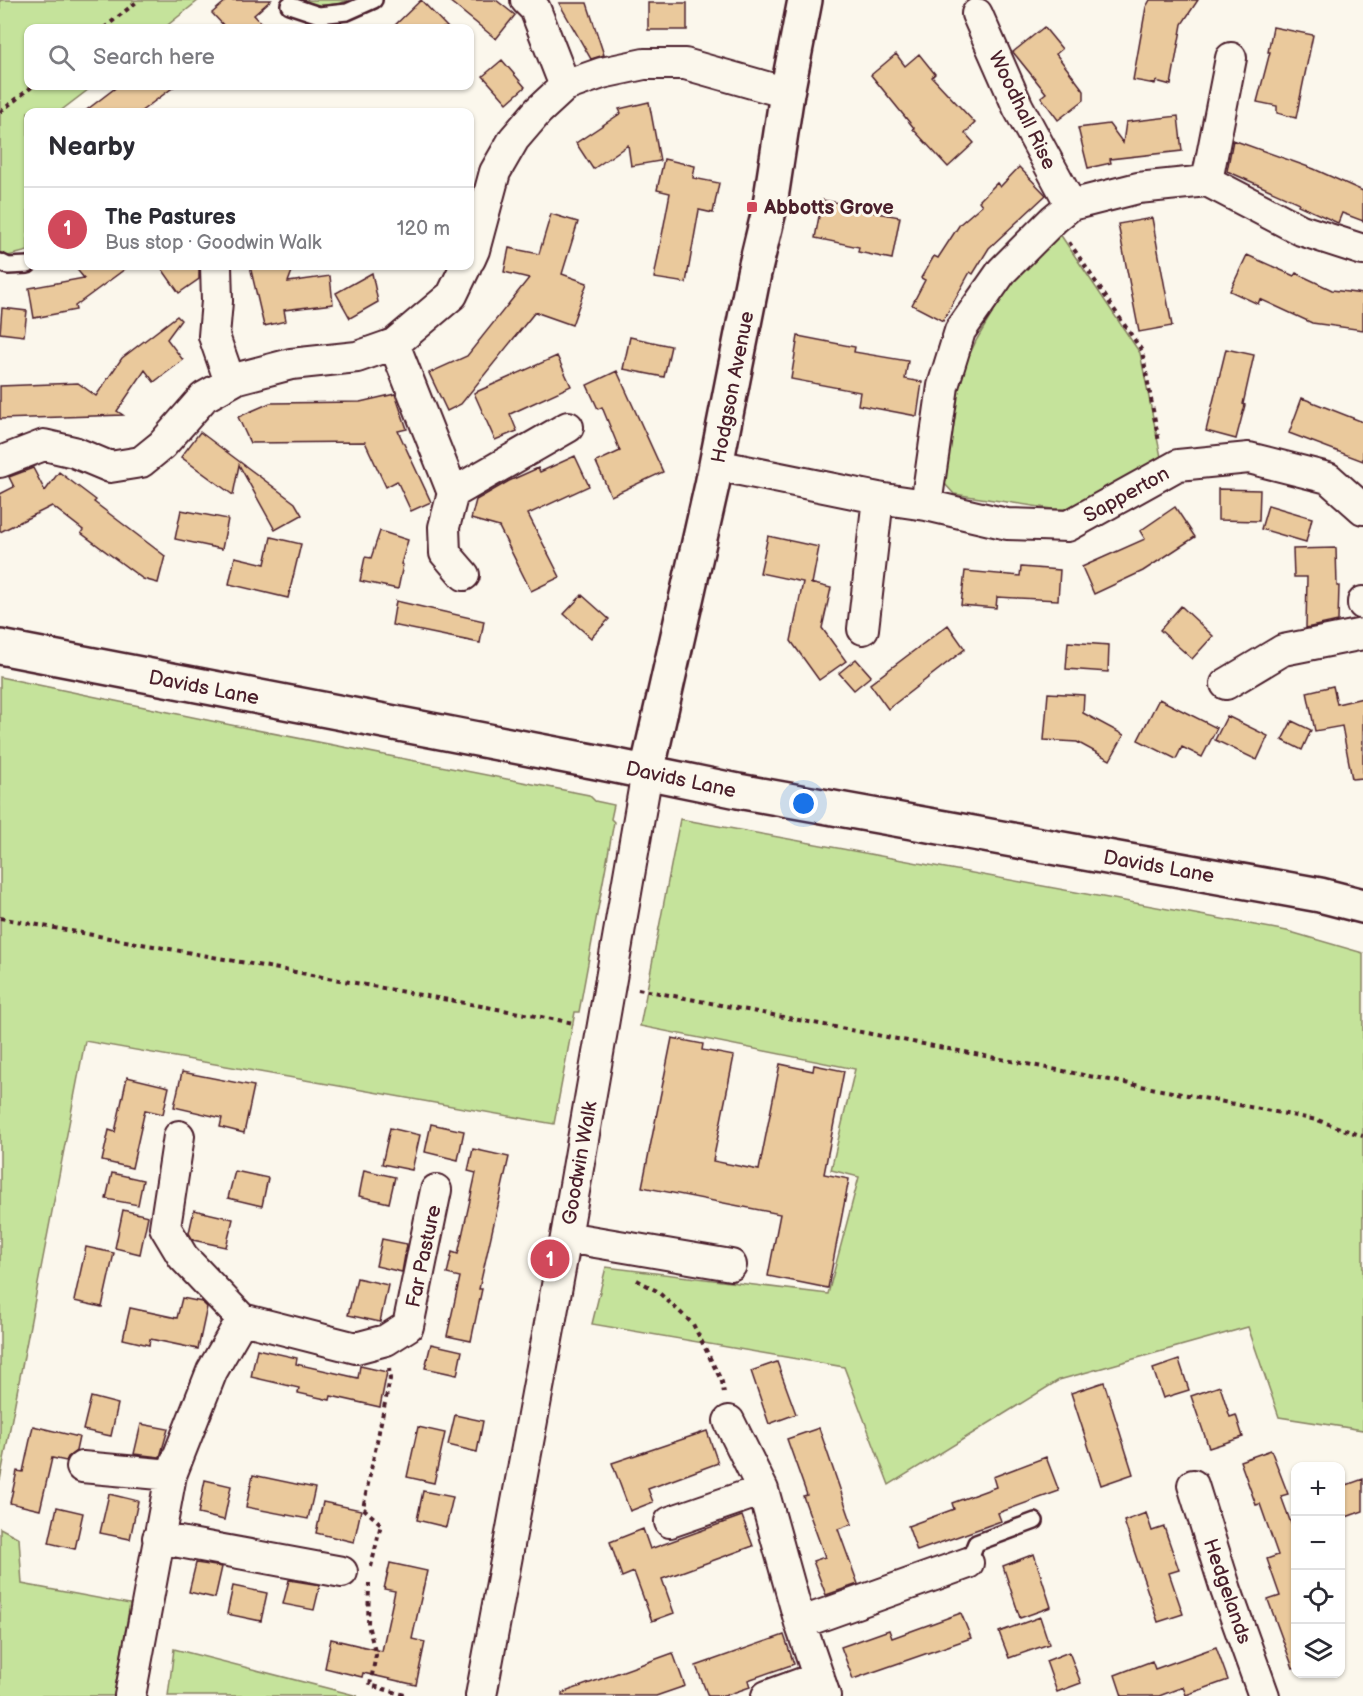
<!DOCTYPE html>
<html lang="en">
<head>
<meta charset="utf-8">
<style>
	:root { --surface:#fff; --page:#f7f7f7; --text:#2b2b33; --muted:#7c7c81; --line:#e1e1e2; --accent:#d1495b }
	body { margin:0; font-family:"Balsamiq Sans",sans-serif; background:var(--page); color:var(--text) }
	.controls { position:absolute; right:18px; bottom:18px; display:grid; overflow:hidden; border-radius:12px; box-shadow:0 2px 4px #0004 }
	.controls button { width:54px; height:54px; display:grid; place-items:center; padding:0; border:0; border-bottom:2px solid var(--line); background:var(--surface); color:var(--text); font:30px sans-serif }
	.you { position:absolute; left:804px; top:804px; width:21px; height:21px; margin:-15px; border:4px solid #fff; border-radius:50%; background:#1a73e8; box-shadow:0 0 0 9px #1a73e833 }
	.badge { display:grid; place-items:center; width:39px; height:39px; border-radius:50%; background:var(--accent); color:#fff; font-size:20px; font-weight:700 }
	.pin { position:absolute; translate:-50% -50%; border:3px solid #fff; box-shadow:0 2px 6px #0006 }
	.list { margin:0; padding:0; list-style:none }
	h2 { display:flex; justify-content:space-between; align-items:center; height:78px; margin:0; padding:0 24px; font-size:26px }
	h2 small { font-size:20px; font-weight:400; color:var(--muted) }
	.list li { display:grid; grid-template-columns:39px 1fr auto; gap:18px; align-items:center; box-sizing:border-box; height:84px; padding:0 24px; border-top:2px solid var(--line) }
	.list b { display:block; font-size:22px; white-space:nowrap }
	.list p { margin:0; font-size:20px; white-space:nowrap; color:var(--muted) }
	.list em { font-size:20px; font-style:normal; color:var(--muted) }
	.icon { flex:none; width:33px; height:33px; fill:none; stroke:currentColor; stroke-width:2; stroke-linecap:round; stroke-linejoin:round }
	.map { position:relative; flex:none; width:1363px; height:1696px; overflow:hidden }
	.search { position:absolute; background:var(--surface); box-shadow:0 2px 4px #0004; left:24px; top:24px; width:450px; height:66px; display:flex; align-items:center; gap:15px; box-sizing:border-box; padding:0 21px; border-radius:12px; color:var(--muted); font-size:22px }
	.panel { position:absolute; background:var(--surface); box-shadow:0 2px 4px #0004; left:24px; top:108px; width:450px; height:162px; border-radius:12px }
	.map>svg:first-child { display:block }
</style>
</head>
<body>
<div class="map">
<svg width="1363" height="1696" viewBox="0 0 1363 1696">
	<rect width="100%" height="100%" fill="#fbf7ec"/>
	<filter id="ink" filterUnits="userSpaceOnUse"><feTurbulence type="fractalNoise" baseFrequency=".0167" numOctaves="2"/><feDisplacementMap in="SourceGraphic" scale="12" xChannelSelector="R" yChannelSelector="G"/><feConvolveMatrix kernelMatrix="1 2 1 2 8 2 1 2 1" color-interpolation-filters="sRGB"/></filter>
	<g filter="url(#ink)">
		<path fill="#c5e39b" stroke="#888163" stroke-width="1.5" d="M0 0H199L164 28H28V86H93L59 112H28V251L0 258Z
			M298 0H348C333 8 313 6 298 0Z
			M1058 231 1140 353 1161 457 1073 509H1053L954 494 945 484 942 475 948 428 963 368 977 339 1012 280Z
			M0 677 231 725 589 795 595 801 614 805 611 819 614 822 579 1012H575L554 1124 85 1041 0 1480Z
			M680 819 1287 931 1363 953V1430L1279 1417 1248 1327 1059 1380 889 1485 844 1367 592 1324 606 1267 828 1294 859 1177 831 1170 855 1069 640 1026Z
			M0 1528 19 1538 22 1584 130 1604 114 1696H0Z
			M174 1649 358 1696H168Z"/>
		<path fill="#eac99c" stroke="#4a1f2b" stroke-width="1.5" d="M227 0H271L254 15 266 28H226L212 13Z
			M421 0 448 28H392Z
			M448 0H496L515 15 496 39Z
			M1150 0H1198L1182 24 1171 85 1156 81 1155 84 1133 80 1146 7Z
			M559 3H587L604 55 591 59Z
			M648 3H687V30H648Z
			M1044 27 1062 49 1056 54 1084 91V100L1058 120 1041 97 1046 93 1013 52Z
			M1273 27 1313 35 1296 118 1277 113V106L1257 102 1270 52H1268Z
			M896 54 905 66 919 54 935 74 932 77 975 123 965 133 974 143 948 167 913 129 914 128 871 75Z
			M502 60 525 87 507 103 483 76Z
			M118 86H175L140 112H84Z
			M649 102 660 161 631 166 628 145 593 169 576 143 621 113 619 109Z
			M1178 116 1182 151 1110 159 1111 163 1088 168 1078 128 1109 124 1123 143 1126 122Z
			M1233 140 1314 169 1363 191V221L1342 213 1338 223 1298 205 1299 203 1227 171Z
			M664 159 695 166 693 178 719 183 713 213 699 210 686 283 654 278 670 193 657 190Z
			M1019 167 1046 195 989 248 973 274 970 272 943 321 912 305 925 280 921 278 934 256 938 258 960 224 982 205 979 201 997 183 1000 187Z
			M822 200 850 205V208L900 217 892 259 858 252 859 247 815 238Z
			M551 214 578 222 562 274 587 283 572 325 535 312 461 404 447 411 429 373 467 356 529 278 504 272 509 248 539 254Z
			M1152 218 1172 326 1139 332 1118 224Z
			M1247 255 1294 276 1296 273 1332 290 1363 294V330L1312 323 1260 299 1258 304 1230 291Z
			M74 266H129L75 306 76 310 34 318 29 288 84 278Z
			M160 266H199V279L179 293Z
			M250 266H294L288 282 330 276 333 304 284 310 286 321 264 326Z
			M372 273 378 302 350 318 336 293Z
			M2 308 27 311 24 336 0 333Z
			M177 316 181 320 167 339 183 360 154 382 145 370 117 411 123 415 0 419V386L78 383 96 396 122 358Z
			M798 336 855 347 854 352 908 361 905 379 922 382 917 416 858 405 860 392 791 379Z
			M630 337 671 346 664 377 623 369Z
			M1226 349 1254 355 1243 404 1245 405 1236 439 1206 431Z
			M557 356 571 386 510 414 517 431 495 440 474 393Z
			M617 371 663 472 611 496 596 462 620 451 602 407 598 409 587 385Z
			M395 394 407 429 398 431 431 502 411 511 397 481 386 487 365 442 250 443 238 417 270 403 360 402Z
			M1302 398 1363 422V461L1289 433Z
			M200 432 295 503 302 515 275 530 239 465 233 495 181 457Z
			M575 456 589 486 528 514 560 577 531 591 499 527 471 519 476 500 509 481 538 468 540 472Z
			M33 468 45 491 59 472 96 500 94 502 165 556 158 583 143 579 81 533 83 530 52 506 0 532V494L14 487 9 477Z
			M1218 489 1260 490 1259 521 1218 520Z
			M1268 505 1312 518 1306 542 1261 529Z
			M1175 507 1195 537 1143 571 1094 594 1082 567 1145 539 1140 531Z
			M181 510 228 519 222 549 175 539Z
			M380 531 408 540 401 564 403 565 398 589 360 581 365 557 371 558Z
			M768 536 819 547 812 584 810 583 831 588 822 628 846 661 819 680 791 641 803 582 760 573Z
			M271 537 301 544 288 598 229 584 235 557 265 564Z
			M1336 548 1337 586H1339L1338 621 1306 628 1307 577H1294L1293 549Z
			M1021 567 1060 570 1058 600 997 597 996 608 961 605 965 571 1020 576Z
			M582 595 609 619 591 638 564 614Z
			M396 601 484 621 480 643 392 625Z
			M1181 606 1213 636 1192 659 1160 630Z
			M948 625 965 649 888 709 870 684Z
			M1068 642 1109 645 1108 672 1066 669Z
			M856 659 871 676 854 690 839 673Z
			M1333 686 1337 704 1363 698V778L1352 779 1342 726 1315 731 1307 692Z
			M1048 693 1084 695 1083 713 1124 735 1110 760 1077 742 1044 740Z
			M1159 699 1217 728 1202 757 1182 747 1176 759 1138 740Z
			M1227 716 1268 736 1257 760 1215 740Z
			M1292 721 1311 730 1302 750 1282 740Z
			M672 1038 703 1044 702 1050 734 1056 713 1161 759 1170 780 1064 813 1071 814 1065 844 1071 824 1174 849 1179 828 1288 768 1276 780 1214 642 1187Z
			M182 1072 254 1086 244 1133 220 1127 222 1118 174 1107Z
			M127 1077 169 1087 163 1114 145 1110 132 1168 102 1161 109 1130 115 1132Z
			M431 1124 464 1131 458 1160 425 1152Z
			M390 1128 420 1135 412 1170 382 1164Z
			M473 1149 509 1157 479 1289H482L471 1341 447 1336 460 1277 447 1274 452 1252 458 1254 476 1173 468 1171Z
			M364 1170 395 1177 389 1203 359 1196Z
			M235 1171 268 1178 262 1206 228 1198Z
			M112 1173 143 1180 138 1205 106 1199Z
			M123 1210 148 1216 140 1254 115 1248Z
			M194 1210 233 1219 226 1247 193 1240 189 1233Z
			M382 1239 407 1244 402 1272 376 1266Z
			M86 1247 114 1253 102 1307 74 1301Z
			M357 1278 388 1285 380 1322 348 1315Z
			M182 1298 202 1302 207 1307 198 1349 150 1339 149 1345 123 1339 130 1308 177 1318Z
			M431 1344 462 1351 457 1375 425 1368Z
			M257 1349 297 1358 296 1364 358 1378 360 1366 387 1372 380 1407 331 1396 330 1400 298 1393 299 1388 251 1377Z
			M1179 1360 1189 1390 1163 1398 1153 1369Z
			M777 1362 796 1414 769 1424 751 1371Z
			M1104 1382 1133 1474 1101 1485 1071 1393Z
			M1220 1386 1230 1417 1236 1415 1243 1437 1209 1448 1191 1396Z
			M91 1397 118 1404 111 1436 83 1430Z
			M455 1415 483 1421 477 1452 448 1445Z
			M141 1424 168 1429 160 1457 134 1454Z
			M33 1426 79 1437 76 1451 68 1457 66 1461 52 1458 40 1510 10 1503 17 1471 23 1472Z
			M418 1427 445 1433 434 1483 407 1477Z
			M819 1428 852 1524 838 1529 858 1584 826 1595 813 1561 825 1557 803 1496 807 1495 787 1439Z
			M707 1431 718 1463 648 1489 653 1502 630 1511 612 1463Z
			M1271 1450 1288 1494 1281 1496 1296 1537V1667L1293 1668 1268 1600 1280 1596 1267 1559 1278 1555 1260 1504 1256 1505 1240 1461Z
			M1046 1457 1059 1491 998 1513 1001 1521 917 1551 908 1526 954 1509 952 1503 996 1487 993 1477Z
			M253 1475 315 1488 308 1519 246 1507Z
			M1363 1479V1511L1346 1517 1341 1503V1487Z
			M205 1480 231 1486 224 1520 198 1514Z
			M423 1491 453 1497 446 1527 417 1520Z
			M109 1494 138 1501 130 1539 100 1533Z
			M323 1502 361 1510 354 1542 316 1533Z
			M57 1507 83 1513 75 1549 49 1543Z
			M1146 1513 1152 1531 1164 1527 1179 1570 1169 1573 1183 1614 1158 1622 1124 1521Z
			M742 1516 753 1546 662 1579 674 1613 652 1621 634 1572 622 1577 610 1542 643 1529 650 1549Z
			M1034 1554 1051 1607 1020 1618 1003 1566Z
			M196 1563 222 1567 215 1598 189 1592Z
			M390 1563 427 1571 412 1639 425 1642 416 1685 363 1673 362 1677 325 1668 331 1639 382 1651 395 1591 384 1589Z
			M289 1580 320 1585 314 1610 283 1604Z
			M233 1586 267 1593 261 1621 227 1614Z
			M961 1613 971 1638 853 1679 841 1647 889 1630 892 1638Z
			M1040 1617 1049 1644 1009 1658 999 1632Z
			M784 1635 794 1664 748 1680 750 1687 724 1696H708L696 1666Z
			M1216 1647 1228 1680 1186 1695 1183 1687 1159 1696H1122L1115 1675 1152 1661 1155 1669Z
			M1069 1652 1081 1683 1057 1692 1046 1661Z
			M673 1653 685 1686 656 1696H562V1693Z"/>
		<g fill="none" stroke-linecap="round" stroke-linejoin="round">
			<defs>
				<path id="service" d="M289 5 319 15 347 12 374 0
					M0 262 8 266 28 265
					M968 1563 976 1543 1035 1521"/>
				<path id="minor" d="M526 0 535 9 565 86
					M977 14 1018 107 1071 205
					M1207 181 1231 58
					M470 259 474 250 495 172 514 139 538 111 565 86 602 73 644 64H685L787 93
					M216 266 217 301 214 336 230 382
					M394 344 453 493 444 527 445 553 464 575
					M0 462 44 445 74 452 110 467 141 462 162 445 204 397 238 378 291 364 357 357 394 344 452 295 466 266
					M716 465 878 498 926 505 1007 524 1068 526 1178 465 1249 458 1328 478 1363 509
					M453 493 568 427
					M926 505 943 386 960 331 1002 271 1054 219 1071 205 1138 188 1207 181 1301 230 1363 250
					M1363 602V604
					M863 629 878 498
					M1226 684 1283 650 1363 634
					M179 1136 165 1227 183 1257 242 1319 356 1348 386 1340 408 1326 436 1190
					M566 1237 731 1265
					M729 1421 763 1490 800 1623 825 1696
					M82 1467 171 1475
					M1193 1485 1226 1590 1264 1696
					M670 1522 763 1490
					M158 1538 342 1572
					M800 1623 968 1563
					M130 1696 171 1475 212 1371 242 1319
					M481 1696 566 1237 647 772
					M767 1696 819 1677"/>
				<path id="tertiary" d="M0 647 597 762 738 791 1320 895 1363 906
					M647 772 712 485 754 273 769 211 787 93 805 0"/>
			</defs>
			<use href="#service" stroke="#4a1f2b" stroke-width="20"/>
			<use href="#minor" stroke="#4a1f2b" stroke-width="34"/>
			<use href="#tertiary" stroke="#4a1f2b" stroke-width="38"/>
			<path stroke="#4a1f2b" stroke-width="4" stroke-dasharray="4.5 4.5" stroke-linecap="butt" d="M104 28 139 0
				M0 112 33 86
				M1069 242 1142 351 1159 442
				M0 918 574 1023
				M638 989 1317 1120 1363 1136
				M637 1280 657 1291 693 1324 722 1382 724 1393
				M371 1567 381 1524 363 1508 390 1379 389 1368
				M369 1583 368 1625 376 1655 370 1685 408 1696"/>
			<use href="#service" stroke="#fbf7ec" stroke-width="15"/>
			<use href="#minor" stroke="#fbf7ec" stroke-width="30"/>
			<use href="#tertiary" stroke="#fbf7ec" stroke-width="33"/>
		</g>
	</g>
	<rect fill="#d1495b" stroke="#fbf7ec" stroke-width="2" x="746" y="201" width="12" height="12" rx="3"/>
	<g text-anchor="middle" stroke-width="6" stroke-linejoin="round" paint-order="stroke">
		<g font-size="20" fill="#4a1f2b" stroke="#fbf7ec">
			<text transform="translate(1023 110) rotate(64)" y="7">Woodhall Rise</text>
			<text transform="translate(732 387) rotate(-79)" y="7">Hodgson Avenue</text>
			<text transform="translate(1126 494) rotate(-29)" y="7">Sapperton</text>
			<text transform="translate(204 687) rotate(11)" y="7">Davids Lane</text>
			<text transform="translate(681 779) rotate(12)" y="7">Davids Lane</text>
			<text transform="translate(1159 866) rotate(10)" y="7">Davids Lane</text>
			<text transform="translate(579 1163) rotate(-80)" y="7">Goodwin Walk</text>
			<text transform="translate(423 1256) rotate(-78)" y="7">Far Pasture</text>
			<text transform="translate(1228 1591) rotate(71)" y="7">Hedgelands</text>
		</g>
		<g font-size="20" font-weight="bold" fill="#4a1f2b" stroke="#fbf7ec" text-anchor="start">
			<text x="764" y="214">Abbotts Grove</text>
		</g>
	</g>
</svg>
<div class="controls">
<button>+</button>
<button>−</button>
<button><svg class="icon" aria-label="locate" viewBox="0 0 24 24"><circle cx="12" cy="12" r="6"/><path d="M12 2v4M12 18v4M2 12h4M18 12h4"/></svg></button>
<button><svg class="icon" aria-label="layers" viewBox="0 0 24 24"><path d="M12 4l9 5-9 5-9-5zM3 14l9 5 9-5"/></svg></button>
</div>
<div class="you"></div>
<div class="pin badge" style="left:550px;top:1259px">1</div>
<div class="search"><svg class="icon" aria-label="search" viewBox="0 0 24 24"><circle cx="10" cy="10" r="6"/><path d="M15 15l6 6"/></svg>Search here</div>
<section class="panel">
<h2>Nearby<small></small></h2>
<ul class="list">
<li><span class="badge">1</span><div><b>The Pastures</b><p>Bus stop · Goodwin Walk</p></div><em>120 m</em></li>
</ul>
</section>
</div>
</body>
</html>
